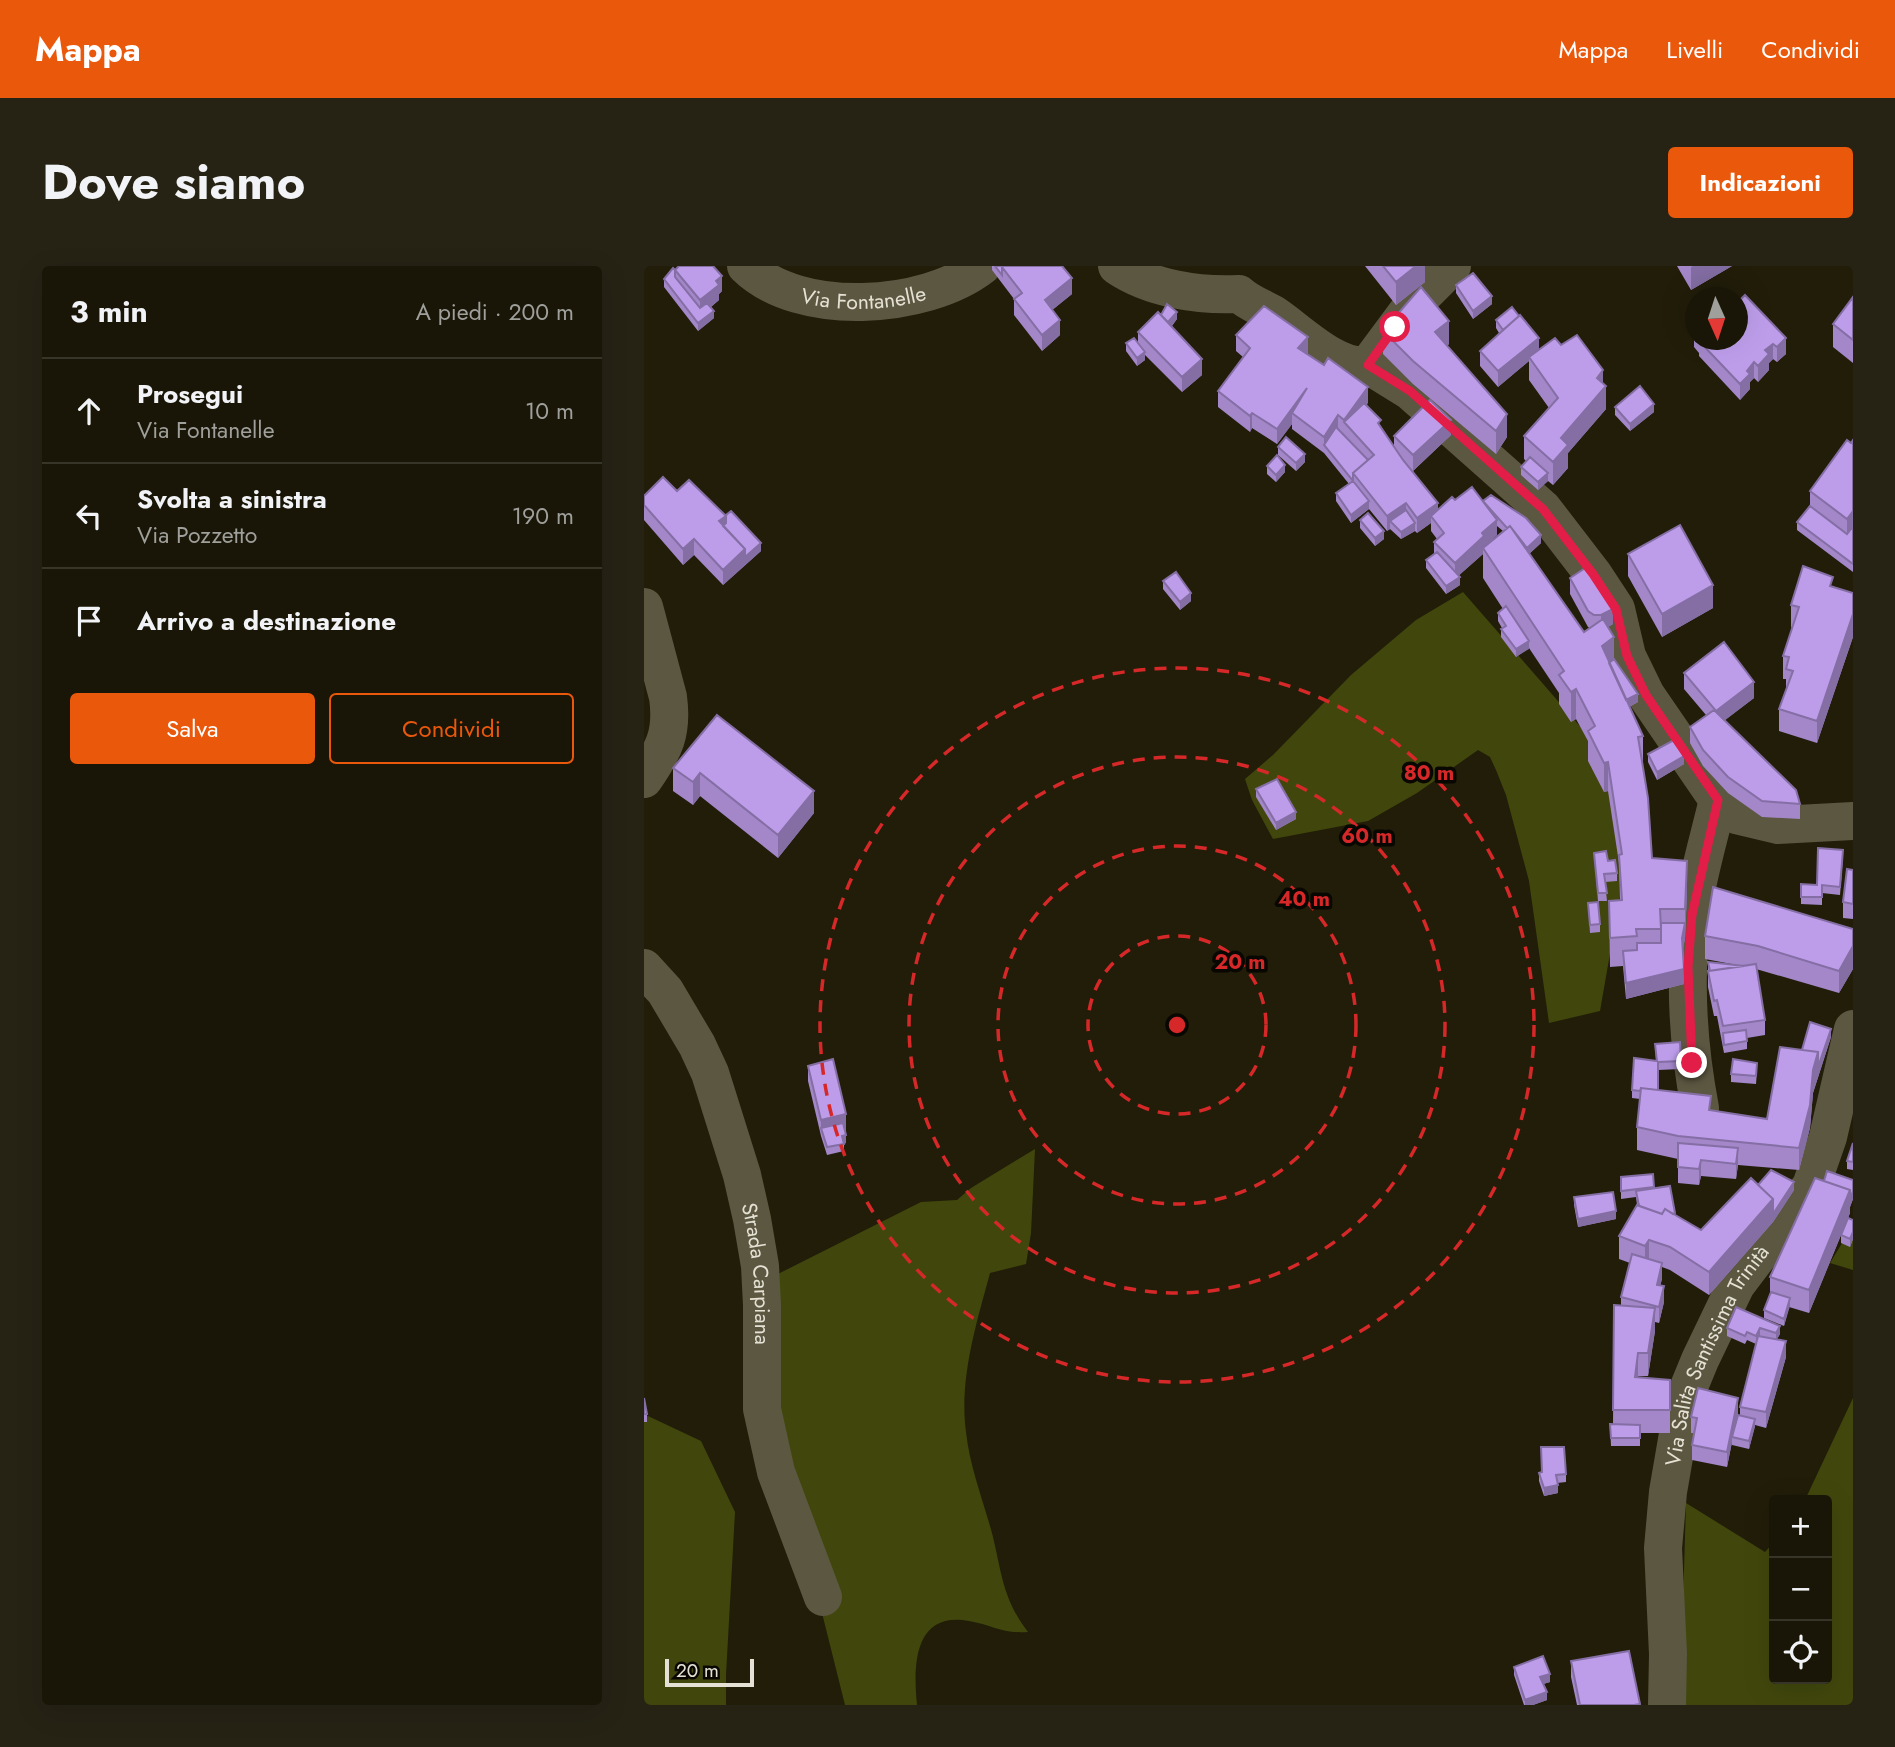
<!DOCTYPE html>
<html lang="it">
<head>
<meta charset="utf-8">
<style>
	:root { --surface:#191607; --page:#262315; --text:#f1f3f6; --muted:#9f9f9b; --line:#373528; --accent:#ea580c }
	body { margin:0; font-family:Jost,sans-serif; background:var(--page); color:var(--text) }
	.controls { position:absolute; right:21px; bottom:21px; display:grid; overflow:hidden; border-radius:7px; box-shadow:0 7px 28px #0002 }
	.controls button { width:63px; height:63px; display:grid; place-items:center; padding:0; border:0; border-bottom:2px solid var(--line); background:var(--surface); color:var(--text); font:35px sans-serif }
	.compass { position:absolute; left:1041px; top:21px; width:63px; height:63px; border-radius:50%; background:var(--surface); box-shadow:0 7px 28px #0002; rotate:177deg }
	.scale { position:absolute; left:21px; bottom:18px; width:89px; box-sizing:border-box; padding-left:7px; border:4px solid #e5e2d5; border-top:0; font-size:19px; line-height:24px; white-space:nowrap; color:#e5e2d5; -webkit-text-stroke:5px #090702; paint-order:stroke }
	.stop { position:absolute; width:21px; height:21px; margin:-16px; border:5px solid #e11d48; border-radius:50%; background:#fff }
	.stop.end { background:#e11d48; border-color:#fff; box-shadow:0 2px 7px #0008 }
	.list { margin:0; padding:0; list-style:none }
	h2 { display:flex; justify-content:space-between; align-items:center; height:91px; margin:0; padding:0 28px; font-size:30px }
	h2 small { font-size:23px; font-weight:400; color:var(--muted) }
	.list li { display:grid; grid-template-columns:46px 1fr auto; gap:21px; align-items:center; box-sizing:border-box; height:105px; padding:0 28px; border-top:2px solid var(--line) }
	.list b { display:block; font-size:26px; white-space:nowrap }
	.list p { margin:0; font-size:23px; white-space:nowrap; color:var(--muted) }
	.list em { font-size:23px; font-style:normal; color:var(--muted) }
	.actions { display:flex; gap:14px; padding:21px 28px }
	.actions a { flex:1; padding:16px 0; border:2px solid var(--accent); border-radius:7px; text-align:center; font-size:24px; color:var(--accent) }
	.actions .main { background:var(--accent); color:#fff }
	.icon { flex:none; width:38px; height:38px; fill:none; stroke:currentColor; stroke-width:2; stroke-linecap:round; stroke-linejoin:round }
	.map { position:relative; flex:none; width:1209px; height:1439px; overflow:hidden; border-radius:7px }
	header { display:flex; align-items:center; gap:42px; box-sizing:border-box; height:98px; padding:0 35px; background:var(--accent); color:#fff }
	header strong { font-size:33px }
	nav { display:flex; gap:38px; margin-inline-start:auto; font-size:24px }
	.intro { display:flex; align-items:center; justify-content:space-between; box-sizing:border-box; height:168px; padding:0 42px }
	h1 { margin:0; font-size:49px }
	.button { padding:18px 32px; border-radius:7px; background:var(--accent); color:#fff; font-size:24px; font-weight:700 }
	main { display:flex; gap:42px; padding:0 42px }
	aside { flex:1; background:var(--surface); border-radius:7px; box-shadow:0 7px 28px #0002 }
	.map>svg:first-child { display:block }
</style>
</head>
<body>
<header>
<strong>Mappa</strong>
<nav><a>Mappa</a><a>Livelli</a><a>Condividi</a></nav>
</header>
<div class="intro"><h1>Dove siamo</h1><a class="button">Indicazioni</a></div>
<main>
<aside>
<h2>3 min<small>A piedi · 200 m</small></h2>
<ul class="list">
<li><svg class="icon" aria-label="ahead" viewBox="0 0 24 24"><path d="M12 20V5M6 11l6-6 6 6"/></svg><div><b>Prosegui</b><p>Via Fontanelle</p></div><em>10 m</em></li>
<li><svg class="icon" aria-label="left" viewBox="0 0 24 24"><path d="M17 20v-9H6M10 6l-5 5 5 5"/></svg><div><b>Svolta a sinistra</b><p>Via Pozzetto</p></div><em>190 m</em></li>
<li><svg class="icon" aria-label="arrive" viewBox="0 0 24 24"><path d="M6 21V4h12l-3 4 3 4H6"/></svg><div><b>Arrivo a destinazione</b></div></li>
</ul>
<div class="actions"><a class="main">Salva</a><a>Condividi</a></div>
</aside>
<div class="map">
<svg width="1209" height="1439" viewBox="0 0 1209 1439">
	<rect width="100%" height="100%" fill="#211d09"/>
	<path fill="#41470c" d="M819 326 994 527 956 745 905 757 885 615 862 529 852 504 846 491 834 484 773 527 724 555 629 573 608 534 601 513 629 489 707 409 772 354Z
		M391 883 387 967 382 998 346 1007C332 1059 315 1113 322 1166 326 1203 340 1236 349 1271 358 1309 359 1333 384 1366 359 1368 348 1359 325 1355 270 1345 269 1399 273 1439H201L127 1143 124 1013 277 936 313 934 327 922Z
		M1209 959V1004L1186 997Z
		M1209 1132V1439H1036L1042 1237 1121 1286 1130 1276V1413H1183V1234H1161Z
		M4 1150 57 1175 91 1246 82 1409V1439H0V1151Z"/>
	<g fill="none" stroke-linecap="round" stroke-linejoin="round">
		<g stroke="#5c5741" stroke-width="38">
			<path id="s1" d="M102 0C155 52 281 44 338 0"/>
			<path d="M473 0C507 23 555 30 595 28 605 37 617 41 629 48 655 65 692 104 724 99L767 41 808 0"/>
			<path d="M724 99 766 125 899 243 949 308 972 343 983 390 1002 429 1074 534 1092 549 1134 559 1209 555"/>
			<path d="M0 341 24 431C29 467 20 484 0 513"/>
			<path id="s2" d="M0 702 21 725 53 779 66 807 98 909 108 953 116 1000 118 1039V1143L132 1206 179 1331"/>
			<path d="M1056 842C1044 779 1040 713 1048 649 1053 611 1065 572 1074 534"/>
			<path id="s3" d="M1023 1439 1024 1388 1019 1282 1024 1226 1040 1133 1056 1094 1092 1019 1167 920 1184 871 1209 763"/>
		</g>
	</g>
	<path fill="#a387c9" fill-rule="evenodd" d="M348 0H418L428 28 408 44 416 69 398 85 370 49V33L348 4Z
		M721 0H781V16L752 39Z
		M1033 0H1088L1047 24Z
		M31 4 78 25 75 28V34L67 41 70 52 54 65 20 21V13Z
		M812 19 848 38 829 53 812 27Z
		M1209 31V97L1189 81V58Z
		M1094 36 1142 88 1133 96 1129 93 1125 97V104L1114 116 1110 112 1106 116V123L1096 134 1055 90V87L1050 81V73Z
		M517 49 533 53 528 60 558 109 538 126 501 89V94L493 100 482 85V77H494V66Z
		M852 54 895 84 917 79 959 117 962 143 924 187V202L909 219 904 215 894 224 877 209V201L882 195 880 193V170L905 142 885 114V95L854 121 836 100V85L855 67 852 62Z
		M739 65 805 78 803 80 863 171 852 188 769 118 739 88Z
		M592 69 664 86 663 88 724 136 723 139 750 180V170L807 169 769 205 794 243 811 234 839 235 897 277 885 288 940 366 946 362 944 361 926 328V312L969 358 964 361 970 393 994 436 985 441 999 470V500L1008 592 1043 625 1041 673 1038 685 1040 718 982 733 979 700 966 701 965 635 976 634 975 597 964 525 960 526 944 495V475L932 453 927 456 915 438V427L885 382 872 391 857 371V363L858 362 854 355V347L859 343 839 312V288L815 309 816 319 802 328 782 302V294L790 288V276L793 273 787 265V257L773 267 771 265 757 273 746 263 743 265 725 243 707 257 692 235V227L705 218 680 187 648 163V158L633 178 608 162 606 166 574 141V125L599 91 592 85ZM853 260 859 265 840 281 853 269Z
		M971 141 1010 146 986 165 971 149Z
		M1209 174V306L1153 264V256L1166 240V225Z
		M634 181 661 196 652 205 634 189Z
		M623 200 641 206 632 216 623 208Z
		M33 225 117 285 79 319 50 289 39 299 0 254V230Z
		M716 254 740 273 731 280 716 262Z
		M984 288 1069 342 1018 371 984 310Z
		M519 315 547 335 536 344 519 323Z
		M1189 321 1209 327V371L1173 477 1135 465V443L1142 423V413H1139V390L1148 362 1147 361V339Z
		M1040 407 1110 432 1081 454 1156 538V553L1118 551 1084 527 1059 500 1046 477V461L1062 449 1040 423Z
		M73 449 170 547 134 592 56 530 49 539 29 525V502Z
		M1004 488 1040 498 1013 514 1004 496Z
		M612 523 652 553 632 564 612 531Z
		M950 587 964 595 973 607V615L961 616 963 635H954Z
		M1199 591 1196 629 1178 627V639L1157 638V618L1173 619Z
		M1209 604V653L1199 652V636Z
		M944 637 956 658V666L946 667Z
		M1209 663V703L1195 727 1112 703 1121 754V769L1103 772V783L1080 787 1073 750H1070L1064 721V696L1093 699 1061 693V670Z
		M1187 771 1169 827 1166 862 1155 904 1094 899 1092 913 1057 910 1055 919 1034 917V893L993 884V861L996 833 988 832V824L1012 795 1011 778 1037 795V803L1014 804V824L1067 844 1123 853 1158 784Z
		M164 800 202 864V877L200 878V885L183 889 177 870 164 815Z
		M1113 805 1112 818 1087 816V808Z
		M1209 877V904L1203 903V895Z
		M1009 908 1010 922 1031 949 1057 964 1114 919 1150 924 1129 956 1065 1029 1026 1004 1018 1001V1013L1016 1019 1020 1036 1015 1057 1011 1056V1065L1004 1110H994V1111L1026 1114V1167H996V1180H967L966 1158H969L970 1039 977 1040V1031L986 997 975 993V970L993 939 992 931 977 933V911Z
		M1209 914V933L1206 941V947L1204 952 1209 954V973L1206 981 1197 977V969L1202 957 1165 1047 1145 1041 1140 1060 1120 1052V1044L1126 1030V1011Z
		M930 931 972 953 934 961 930 939Z
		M1092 1041 1136 1068 1133 1073 1142 1091 1122 1162 1111 1159 1105 1183 1088 1179V1176L1083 1201 1048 1194V1179L1051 1167H1047V1151L1094 1148 1092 1156 1096 1150V1141L1112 1078 1103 1074 1101 1078 1083 1070V1062Z
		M0 1132 3 1148V1156H0Z
		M895 1207 922 1208V1216L913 1217 914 1227 900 1230 895 1215Z
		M927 1395 996 1439H933L927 1411Z
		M870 1401 906 1416 899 1418 903 1434 889 1439H880L870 1409Z"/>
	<path fill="#846ea4" d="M772 0H781V16L752 39V16Z
		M1049 0H1088L1047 24V1Z
		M78 10V25L75 28V34L56 50V34Z
		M428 12V28L401 50V34Z
		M848 30V38L829 53V45Z
		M70 45V52L54 65V57Z
		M533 46V53L521 68V60Z
		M416 54V69L398 85V69Z
		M805 55V78L791 89V66Z
		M664 71V86L654 97V82Z
		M895 72V88L885 91V95L854 121V105Z
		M1142 72V88L1133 96V81Z
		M1129 78V93L1125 97V104L1114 116V100L1121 84Z
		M501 86V94L493 100V92Z
		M558 93V109L538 126V111Z
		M1110 96V112L1106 116V123L1096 134V118L1103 105Z
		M959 104V123L962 120V143L924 187V202L909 219V196L917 172 953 112Z
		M724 121V136L705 162 700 157V154Z
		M663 122 648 147V158L633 178V163Z
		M1010 138V146L986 165V158Z
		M608 147V162L606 166V150Z
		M863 148V171L852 188V165Z
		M694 149V165L680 179V171Z
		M807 154V169L769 205V189Z
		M661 188V196L652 205V197Z
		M641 199V206L632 216V209Z
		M904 207V215L894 224V216Z
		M725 235V243L707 257V249Z
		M762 237V252L746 255V263L743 265V250Z
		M794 237V252L787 250V257L773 267V252Z
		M1209 245V268L1203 276V253Z
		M82 250V265L75 255Z
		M853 254V269L839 282V288L811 313V297L838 267Z
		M771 257V265L757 273V266Z
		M740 265V273L731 280V272Z
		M897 269V277L883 290V282Z
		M50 273V289L39 299V283Z
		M117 277V285L79 319V304L101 283Z
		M816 311V319L802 328V320Z
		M1069 319V342L1018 371V348Z
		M547 327V335L536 344V336Z
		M969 343V358L957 365V349Z
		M1209 348V371L1173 477V455Z
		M970 371V401L961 408 958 380Z
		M885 375V383L872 391V383Z
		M1110 416V432L1072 461V445Z
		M932 423V453L927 456V426Z
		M994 428V436L975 446V438Z
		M1040 490V498L1013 514V506Z
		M964 496V525L960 526V497Z
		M56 507V530L49 539V516Z
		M170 525V547L134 592V569Z
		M652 546V553L632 564V557Z
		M1043 595V625L1041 673V643Z
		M1041 657V673L1038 688V672Z
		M1209 680V703L1195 727V705Z
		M1040 703V718L982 733V717Z
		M1187 763V771L1169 827 1166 862 1155 904V882L1169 804 1174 786Z
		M202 848V864L179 869 177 862V854Z
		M202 869V877L198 878V870Z
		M1094 882V898L1092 913V898Z
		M1057 894V910L1055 919V903Z
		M1150 916V924L1129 956V948Z
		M1206 924 1209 925V933L1206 941V947L1165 1047V1024Z
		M1129 933V956L1065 1029V1006Z
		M972 945V953L934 961V953Z
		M1209 966V973L1206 981V973Z
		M1005 974V997L1001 1003V980Z
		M1018 997V1013L1013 1034V1019Z
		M1020 1020V1036L1015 1057V1041Z
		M1146 1032V1040L1140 1060V1053Z
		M1011 1042V1065L1004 1110V1087Z
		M1136 1060V1068L1132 1075V1067Z
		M1116 1062V1070L1112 1078V1070Z
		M1142 1075V1091L1122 1162V1146Z
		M994 1087V1110L991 1133V1111Z
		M1094 1132V1148L1089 1171H1088V1176L1083 1201V1186Z
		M1111 1153V1161L1105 1183V1175Z
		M914 1219V1227L900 1230V1222Z
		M906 1408V1416L896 1419V1411Z
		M903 1426V1434L889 1439H881V1434Z"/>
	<path fill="#bd9dea" stroke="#846ea4" stroke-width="2" d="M35 0H69L78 10 72 15 75 19 56 34 31 4Z
		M351 0H359L358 1V9Z
		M359 0H418L428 12 401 34 416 54 398 69 370 33 378 27 358 1Z
		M739 0H772L752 16Z
		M29 2 31 4V11L56 42 63 37 70 45 54 57 20 13Z
		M829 7 848 30 829 45 812 19Z
		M777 21 805 55 791 66 863 148 852 165 769 95 739 65Z
		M1101 29 1142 72 1133 81 1129 78 1121 84 1125 88 1114 100 1110 96 1103 105 1106 108 1096 118 1055 75 1056 74H1094V36Z
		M1209 31V74L1189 58Z
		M523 38 533 46 524 56 517 49Z
		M620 40 664 71 654 82 680 99 684 92 724 121 700 154 694 149 680 171 648 147 663 122 633 163 608 147 606 150 574 125 606 82 592 69Z
		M868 41 875 50 859 64 852 54Z
		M514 46 558 93 538 111 494 66Z
		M876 49 895 72 854 105 836 85Z
		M933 69 959 104 953 112 962 120 917 172 924 179 909 196 880 170 914 132 885 91 911 72 917 79Z
		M490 72 501 86 493 92 482 77Z
		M996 120 1010 138 986 158 971 141Z
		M786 134 807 154 769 189 750 170Z
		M720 137 737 154 734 157 759 194 794 237 773 252 762 237 743 250 709 207 730 189 700 156Z
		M692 161 724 194 709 207V215L680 179Z
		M642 171 661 188 652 197 634 181Z
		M1203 174 1207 177 1209 174V245L1203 253 1166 225Z
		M633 189 641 199 632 209 623 200Z
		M886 191 904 207 894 216 877 201Z
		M19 211 33 225 45 214 82 250 75 255 101 283 79 304 50 273 39 283 0 239V230Z
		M709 215 725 235 707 249 692 227Z
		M828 221 853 254 838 267 840 270 811 297 790 276 800 267 787 250 808 231 811 234Z
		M847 229 882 252 897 269 883 282 866 260 863 262 839 235Z
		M1166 240 1203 268 1209 260V298L1153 256Z
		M762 244 771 257 757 266 746 255Z
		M87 245 117 277 101 291V283L79 260 82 257V249Z
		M724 247 740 265 731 272 716 254Z
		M1036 259 1069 319 1018 348 984 288Z
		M866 260 940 366 959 353 970 371 958 380 999 470 994 471 1004 532 1008 592 1043 595 1041 643H1016L1017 663H992L993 670 966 672 965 635 978 634 975 589 978 588 964 496 960 497 944 465 951 460 932 423 927 426 915 409 920 405 839 282Z
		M793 286 816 311 802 320 782 294Z
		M946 299 969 343 957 349H950L944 345 926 312Z
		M1159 300 1189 311 1186 320 1209 327V348L1173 455 1135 443 1149 405 1142 403 1145 391 1139 390 1155 341 1147 339Z
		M532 306 547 327 536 336 519 315Z
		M862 340 885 375 872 383 857 363 862 360 854 347Z
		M1080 376 1110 416 1072 445 1040 407Z
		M970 393 994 428 982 434 965 397Z
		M1070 444 1152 524 1156 538 1118 535 1084 511 1059 484 1046 461Z
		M73 449 170 525 134 569 56 507 49 516 29 502Z
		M1030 474 1040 490 1013 506 1004 488Z
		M633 513 652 546 632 557 612 523Z
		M1174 582 1199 584 1196 621 1178 619V631H1157V618L1173 619Z
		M962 585 964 595 971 594 973 607 960 608 963 627H954L950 587Z
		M1203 603 1209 604V638L1199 636Z
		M1069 621 1209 663V680L1195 705 1114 680 1061 670Z
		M954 636 956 658 946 659 944 637Z
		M1017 657H1041L1038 672 1040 703 982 717 979 685 993 684V677H1017Z
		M1064 696 1100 700 1066 705Z
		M1112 698 1121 754 1079 760 1073 734 1070 735 1064 705Z
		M1166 756 1187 763 1174 801V786L1158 784Z
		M1102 764 1103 775 1080 779 1079 767Z
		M1036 776 1037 795 1014 796V824L997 822 996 825 988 824 990 792 1013 795 1011 778Z
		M1136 781 1174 786 1169 804 1166 839 1155 882 1034 870 993 861 997 822 1067 830 1065 844 1123 853Z
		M189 793 202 848 177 854 164 800Z
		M1089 793 1113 797 1112 810 1087 808Z
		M199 857 202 869 198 870 200 878 183 881 177 862Z
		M1034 877 1094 882 1092 898 1057 894 1055 903 1034 901Z
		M1209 877V896L1203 895Z
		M1127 904 1150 916 1129 948V933L1114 919Z
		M1183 905 1209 914V925L1206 933V924L1180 915Z
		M1009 908 1010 921 977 925V911Z
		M1107 912 1129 933 1065 1006 1026 981 1005 974 1001 980 975 970 993 939 1018 948 1021 943 1057 964Z
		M1171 912 1206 924 1165 1024 1126 1011Z
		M1026 920 1031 947 1029 948 1021 943 1018 948 995 940 992 925Z
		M969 926 972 945 934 953 930 931Z
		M1204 952 1209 954V966L1206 973 1197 969Z
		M988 988 1018 997 1013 1019 1020 1020 1015 1041 977 1031Z
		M1127 1026 1146 1032 1140 1053 1120 1044Z
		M970 1039 1011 1042 1004 1087H994L991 1111 1026 1114V1144H969Z
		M1092 1041 1136 1060 1132 1067 1116 1062 1112 1070 1103 1066 1101 1070 1083 1062Z
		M1114 1070 1142 1075 1122 1146 1096 1141Z
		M1054 1122 1094 1132 1083 1186 1048 1179 1053 1152 1047 1151Z
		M0 1132 3 1148H0Z
		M1094 1149 1111 1153 1105 1175 1088 1171Z
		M966 1158 996 1159V1172H967Z
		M897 1181H920L922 1208 912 1209 914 1219 900 1222 895 1207 898 1206Z
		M985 1385 996 1438 990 1439H936L927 1395Z
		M899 1390 906 1408 896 1411 903 1426 881 1434 870 1401Z"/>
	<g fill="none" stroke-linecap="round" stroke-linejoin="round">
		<path stroke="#e11d48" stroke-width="9" d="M751 61 724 99 766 125 899 243 949 308 972 343 983 390 1002 429 1074 534 1048 649 1044 701 1048 797"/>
	</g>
	<g fill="none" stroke="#d62828" stroke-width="3.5" stroke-dasharray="12 9">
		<circle cx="533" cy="759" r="89"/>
		<circle cx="533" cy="759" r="179"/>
		<circle cx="533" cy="759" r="268"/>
		<circle cx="533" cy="759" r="357"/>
	</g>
	<g text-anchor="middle" stroke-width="7" stroke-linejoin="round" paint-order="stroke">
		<g font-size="21" fill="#e5e2d5" stroke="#090702">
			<text dy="7" stroke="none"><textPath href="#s1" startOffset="126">Via Fontanelle</textPath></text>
			<text dy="7" stroke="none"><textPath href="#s2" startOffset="332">Strada Carpiana</textPath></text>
			<text dy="7" stroke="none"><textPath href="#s3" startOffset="360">Via Salita Santissima Trinità</textPath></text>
		</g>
	</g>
	<circle cx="533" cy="759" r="10" fill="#d62828" stroke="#090702" stroke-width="3.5"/>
	<g font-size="21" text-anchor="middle" font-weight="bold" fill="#d62828" stroke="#090702" stroke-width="7" stroke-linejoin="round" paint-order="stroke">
		<text x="785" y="514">80 m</text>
		<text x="723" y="577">60 m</text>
		<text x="660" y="640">40 m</text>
		<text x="596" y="703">20 m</text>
	</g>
</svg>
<div class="controls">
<button>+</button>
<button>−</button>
<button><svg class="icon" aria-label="locate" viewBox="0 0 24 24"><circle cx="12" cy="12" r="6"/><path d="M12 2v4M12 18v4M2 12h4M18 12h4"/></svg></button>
</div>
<svg class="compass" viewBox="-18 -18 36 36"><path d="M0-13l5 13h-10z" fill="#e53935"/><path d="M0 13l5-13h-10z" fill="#9f9f9b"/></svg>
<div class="scale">20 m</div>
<div class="stop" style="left:751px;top:61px"></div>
<div class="stop end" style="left:1048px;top:797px"></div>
</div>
</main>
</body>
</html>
